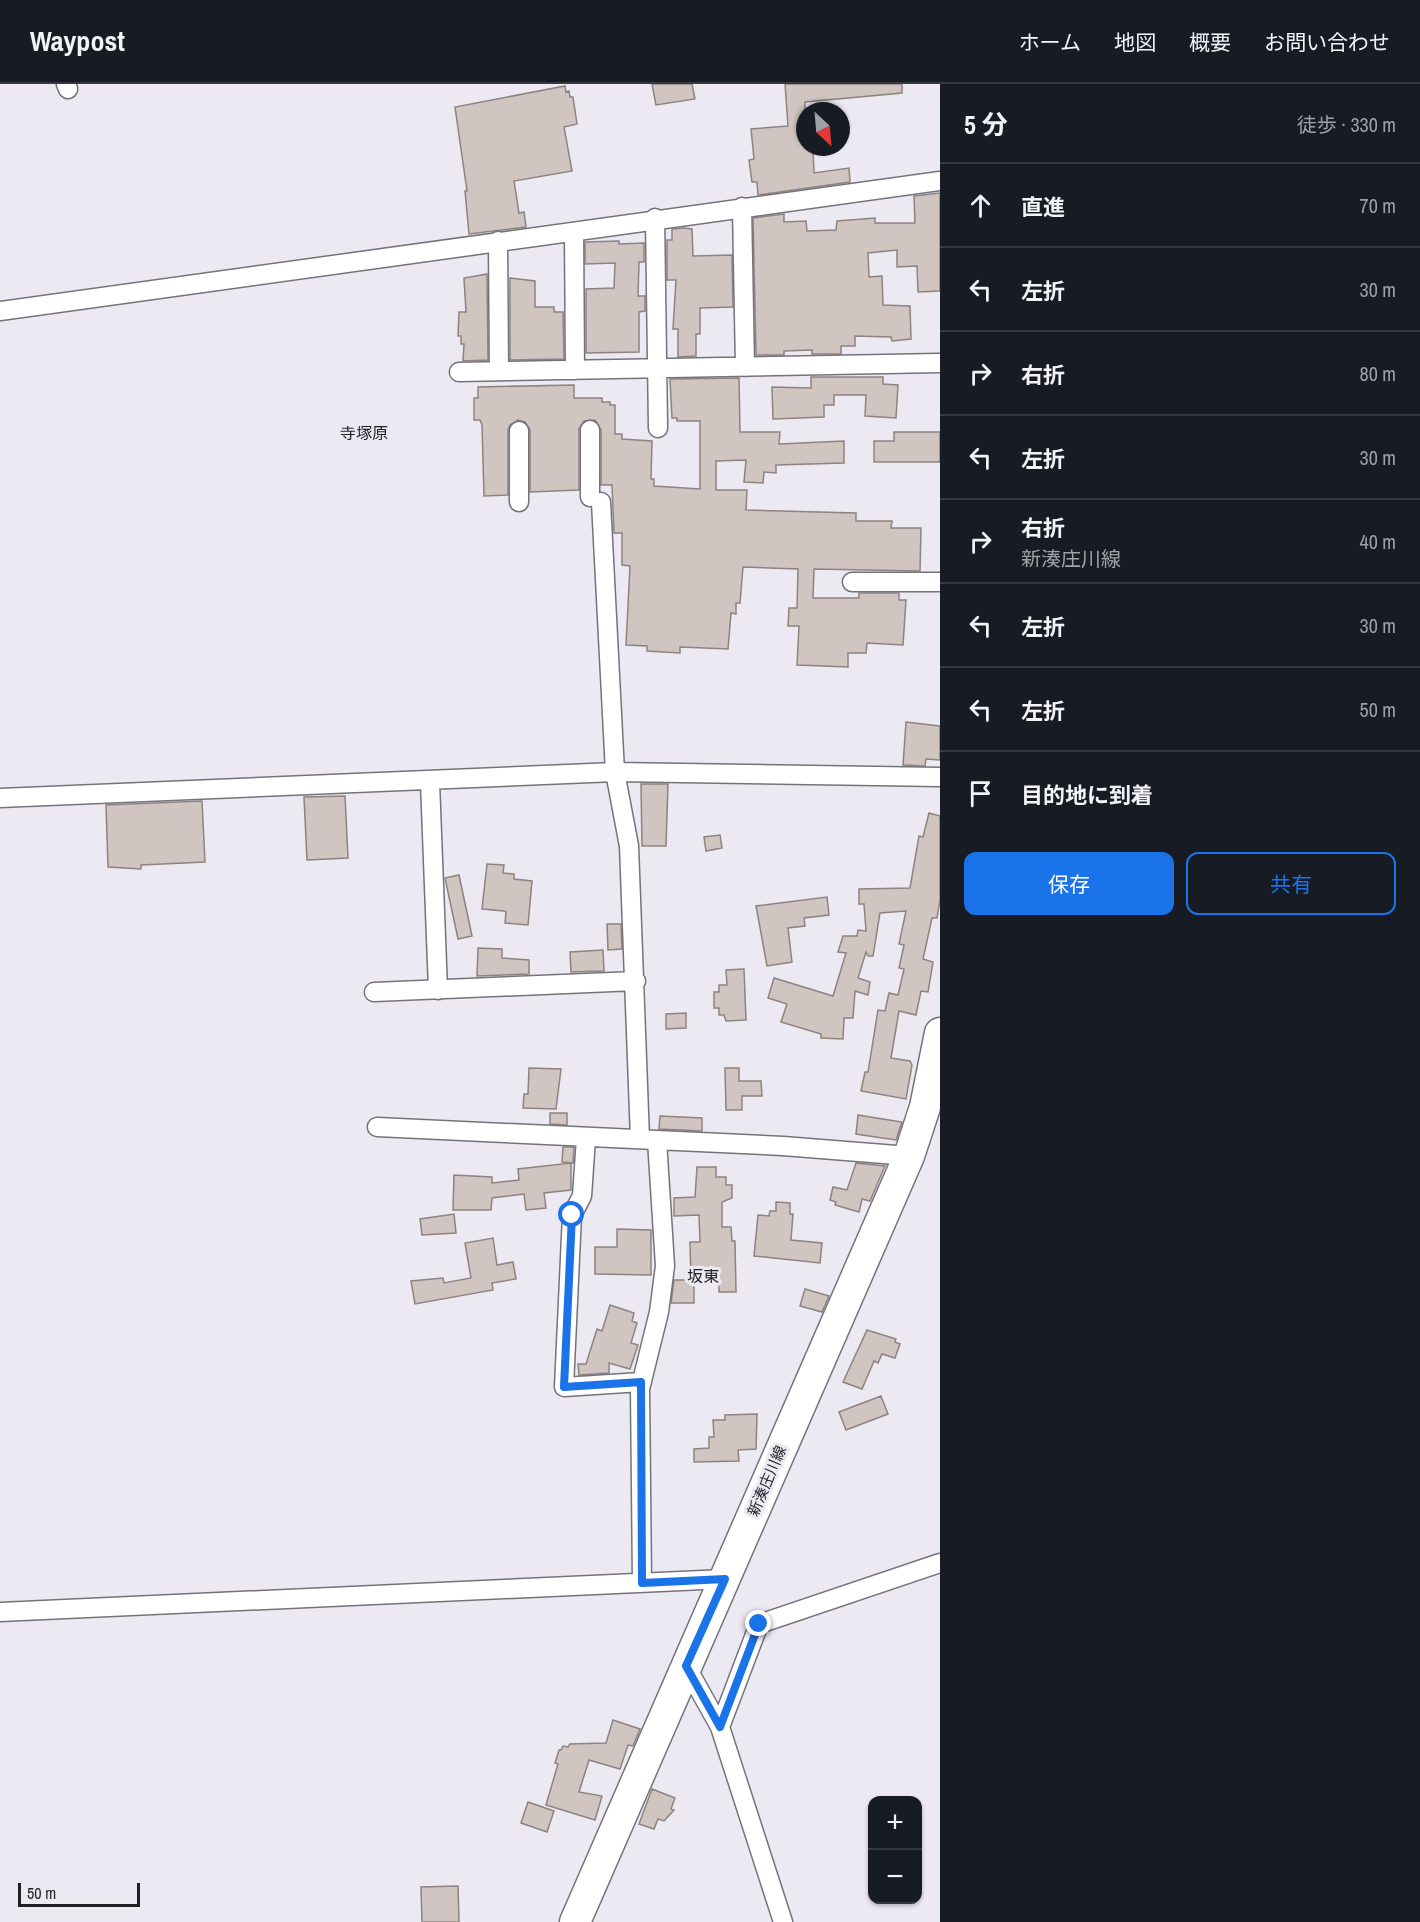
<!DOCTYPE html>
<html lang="ja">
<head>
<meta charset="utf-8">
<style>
	:root { --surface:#171b24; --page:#20242c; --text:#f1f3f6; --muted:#9ea1a6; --line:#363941; --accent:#1a73e8 }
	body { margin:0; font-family:"Archivo Narrow","Noto Sans JP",sans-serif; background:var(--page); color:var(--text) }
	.controls { position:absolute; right:18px; bottom:18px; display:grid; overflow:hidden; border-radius:12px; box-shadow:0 2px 4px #0004 }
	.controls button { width:54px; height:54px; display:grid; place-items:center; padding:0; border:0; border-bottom:2px solid var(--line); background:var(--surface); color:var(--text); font:30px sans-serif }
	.compass { position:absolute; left:796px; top:18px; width:54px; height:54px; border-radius:50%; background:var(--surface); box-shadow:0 2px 4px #0004; rotate:154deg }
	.scale { position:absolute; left:18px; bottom:15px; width:122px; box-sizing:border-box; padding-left:6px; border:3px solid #201f22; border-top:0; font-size:16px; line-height:21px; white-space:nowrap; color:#201f22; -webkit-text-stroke:4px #ece9f3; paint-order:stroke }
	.stop { position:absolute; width:18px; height:18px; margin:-14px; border:4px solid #1a73e8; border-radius:50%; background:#fff }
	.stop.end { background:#1a73e8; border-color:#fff; box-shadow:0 2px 6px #0008 }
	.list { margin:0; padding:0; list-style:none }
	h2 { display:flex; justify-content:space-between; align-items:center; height:78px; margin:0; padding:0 24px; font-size:26px }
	h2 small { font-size:20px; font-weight:400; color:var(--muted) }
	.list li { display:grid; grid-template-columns:39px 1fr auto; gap:18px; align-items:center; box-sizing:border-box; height:84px; padding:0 24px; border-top:2px solid var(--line) }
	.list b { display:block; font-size:22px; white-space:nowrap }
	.list p { margin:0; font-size:20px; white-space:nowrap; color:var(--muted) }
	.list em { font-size:20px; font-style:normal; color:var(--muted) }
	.actions { display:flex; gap:12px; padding:18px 24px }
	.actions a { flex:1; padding:14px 0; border:2px solid var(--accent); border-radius:12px; text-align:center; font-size:21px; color:var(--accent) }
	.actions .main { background:var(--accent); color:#fff }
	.icon { flex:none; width:33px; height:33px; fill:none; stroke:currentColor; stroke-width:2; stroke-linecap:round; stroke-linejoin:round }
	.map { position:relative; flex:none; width:940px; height:1838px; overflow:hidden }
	header { display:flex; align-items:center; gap:36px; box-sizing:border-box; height:84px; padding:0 30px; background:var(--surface); border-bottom:2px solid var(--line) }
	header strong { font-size:28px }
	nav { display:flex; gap:33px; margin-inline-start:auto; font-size:21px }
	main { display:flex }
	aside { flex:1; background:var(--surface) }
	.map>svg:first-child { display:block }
</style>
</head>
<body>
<header>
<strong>Waypost</strong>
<nav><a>ホーム</a><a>地図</a><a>概要</a><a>お問い合わせ</a></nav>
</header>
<main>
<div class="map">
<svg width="940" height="1838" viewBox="0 0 940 1838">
	<rect width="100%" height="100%" fill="#ece9f3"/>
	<path fill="#d0c5c0" stroke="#8d837f" stroke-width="1.5" d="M652 0H692L695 15 656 21Z
		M785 0H902V9L805 18V63L813 65 814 89 849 84 850 98 758 111 757 98H752L749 76 754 75 751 45 788 42Z
		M565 2 566 8 569 7 570 13H573L577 40 564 43 572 87 514 97 519 129 524 128 526 143 469 150 465 107H467L455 23Z
		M940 109V207L918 208 917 182 897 183V166L868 169 869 193 882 192 883 221 910 222 911 255 892 257 891 253 855 252V262H841V270H812V266L784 267V271H756L753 134 784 130V138L806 137 807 147 836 146 837 137 875 134V139H915L914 112Z
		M684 144 692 145 693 172 732 171 733 223 700 224V250H696V272L678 273V245H673L676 196H667V156H672V145Z
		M619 157V160L644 159V178H639L638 212H645V227L639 228V268L586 269V205L614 204 615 179 585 180V158Z
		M487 190 488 276 463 277 464 260H461V252H458L459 228H466L464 194Z
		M510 194 535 197V223H554V228H563L564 275 510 276Z
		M811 293H883V300L898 301 896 334 865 332 866 311H834V321H824V333L773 335 772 303 811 304Z
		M739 294 740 348H780L779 360 844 357V379L776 381V389L764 388 763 399 744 398 746 376 716 377V406H747L746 426 856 429V437H892L891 444H921L920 487 814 485 813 514H859V509H899V516H906L903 561 867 559 866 569H848V583L797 581 799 542H788L789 524H797L798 485 743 483 740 519H736V530L731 529 728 565 680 563V569L647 567V562L626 561 630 482 622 481V449H614L612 401H601V346L595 336 584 337 579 345V406L530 408V346L525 338 518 336 510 341 508 346V411L484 412 482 341 480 336H474V314H478V303L574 301V314H602V318H610V321H615V350H622V355L652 357 651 395H654V402L700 405V337H677V334H672L670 295Z
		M894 348H940V378H874V357H894Z
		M906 638 940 642V676L926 675 925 682 903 681Z
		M641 700H668L666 762H642Z
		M345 712 348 774 307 776 304 713Z
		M202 717 205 778 141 781V785L108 783 106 721Z
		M929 729 940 732V816L937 834H932L923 875 933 878 928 908 921 907 916 931 899 927 891 974 910 977 912 981 906 1015 861 1007 865 988H868L878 926 885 927 889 909 898 911 904 885 899 884 904 861 899 860 906 827 880 829 873 872H868L866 868 858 894 870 898 868 911 855 907 853 934H844L843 955 821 954V950L781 938 787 920 768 914 774 894 833 912 846 869 838 868 843 852H857L858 846 866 847 864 820H859V805L910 804 919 752 923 753Z
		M720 751 722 764 706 767 704 753Z
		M487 780 504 781 503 789 514 790V795L532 797 528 841 505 839 506 828 504 827 482 825Z
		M459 791 472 852 458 855 445 794Z
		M827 813 829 831 804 834 805 842 788 844 792 878 767 882 756 822Z
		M607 840H621L622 865 608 866Z
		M478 864 502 865V874L529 876V890L477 892Z
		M603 866 604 887 571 888 570 868Z
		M744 885 746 936 726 937 724 931H719V924H714V908H719V901H727L726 886Z
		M686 929V944L666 945V930Z
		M529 984 561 985 556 1025 523 1024 524 1010H528Z
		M725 984H739V997H761L762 1012H742V1026H726Z
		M550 1029H567V1041L550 1040Z
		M858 1031 902 1038 896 1056 856 1050Z
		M660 1032 702 1034V1047L659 1045Z
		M563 1063H574L573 1079 562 1078Z
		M571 1079V1106L544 1109 546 1124 526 1126 524 1110 492 1114 491 1126H453L454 1091 492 1093V1099L519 1096 518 1085Z
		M856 1079 885 1082 870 1117 862 1115 859 1128 835 1121 836 1118 830 1116 833 1103 847 1106Z
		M697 1083H716V1093H726V1101H732V1114L722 1118V1143H731L732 1157H735L736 1208H719V1197L694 1196V1219H671L674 1196H691L690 1158H700L699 1131 674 1132V1114L695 1113Z
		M776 1118 790 1119V1130H793L791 1156 822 1159 820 1179 754 1172 758 1131 769 1132 770 1127H776Z
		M454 1130 456 1149 422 1151 420 1135Z
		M617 1145 651 1146V1191L595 1190V1163H617Z
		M493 1154 497 1181 513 1178 516 1195 492 1199 493 1206 415 1220 411 1197 443 1194 444 1199 471 1194 465 1159Z
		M805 1205 829 1212 822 1228 800 1222Z
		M610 1221 634 1229 632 1237 637 1239 631 1259 638 1261 630 1285 609 1279V1289L579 1291 578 1280H586L597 1245 602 1247Z
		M867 1246 896 1255 895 1258 900 1260 895 1274 882 1270 878 1279 874 1277 862 1305 843 1298Z
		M881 1312 888 1330 846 1346 839 1328Z
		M757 1330 756 1365 738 1366 739 1377 694 1378V1365L709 1364V1353H714L713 1336H725V1331Z
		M613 1636 640 1645 633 1662 628 1661 620 1685 589 1676 579 1708 602 1712 595 1736 546 1721 558 1680 555 1679 559 1666H561L563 1662 568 1663 570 1660 606 1659Z
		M652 1705 675 1714 671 1725 674 1726 664 1737 658 1735 654 1745 639 1740Z
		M528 1718 554 1727 547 1748 521 1739Z
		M458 1802 459 1838H422L421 1803Z"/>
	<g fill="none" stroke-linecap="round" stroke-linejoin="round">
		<defs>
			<path id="street" d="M66 0 68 5
				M742 123 745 283
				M655 134 658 344
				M574 148 575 286
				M498 157 499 287
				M0 227 940 97
				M459 288 940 279
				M519 347V418
				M590 413V346
				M601 418 615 688 629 762 640 1055
				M852 498H940
				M430 698 438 906
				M0 714 615 688 940 693
				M374 908 636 897
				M377 1043 783 1062 909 1072
				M586 1054 582 1112 572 1131 564 1303 641 1298
				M642 1499 640 1305 659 1228 665 1182 657 1056
				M0 1528 725 1495
				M686 1582 720 1643 783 1838
				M720 1643 759 1540 940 1479"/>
			<path id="primary" d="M575 1838 909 1072 925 1023 940 949"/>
		</defs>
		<use href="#street" stroke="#74727b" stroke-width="21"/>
		<use href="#primary" stroke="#74727b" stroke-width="33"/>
		<use href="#street" stroke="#fff" stroke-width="18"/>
		<use href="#primary" stroke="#fff" stroke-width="30"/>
	</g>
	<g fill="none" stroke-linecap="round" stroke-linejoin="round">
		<path stroke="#1a73e8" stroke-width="8" d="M572 1131 564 1303 641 1298 642 1499 725 1495 686 1582 720 1643 759 1540"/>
	</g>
	<g text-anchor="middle" stroke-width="6" stroke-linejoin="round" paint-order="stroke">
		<g font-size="15" fill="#201f22" stroke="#ece9f3">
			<text transform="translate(767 1397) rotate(-67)" y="5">新湊庄川線</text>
		</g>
		<g font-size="16" fill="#201f22" stroke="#ece9f3">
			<text x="364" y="355">寺塚原</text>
			<text x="703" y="1198">坂東</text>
		</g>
	</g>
</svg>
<div class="controls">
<button>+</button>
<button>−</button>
</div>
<svg class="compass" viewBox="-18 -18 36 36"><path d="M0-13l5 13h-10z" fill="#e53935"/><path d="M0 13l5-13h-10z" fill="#9ea1a6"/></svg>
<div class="scale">50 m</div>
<div class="stop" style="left:572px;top:1131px"></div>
<div class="stop end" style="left:759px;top:1540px"></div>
</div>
<aside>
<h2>5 分<small>徒歩 · 330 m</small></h2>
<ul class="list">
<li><svg class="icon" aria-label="ahead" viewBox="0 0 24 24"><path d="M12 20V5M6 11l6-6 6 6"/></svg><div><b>直進</b></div><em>70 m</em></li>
<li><svg class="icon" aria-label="left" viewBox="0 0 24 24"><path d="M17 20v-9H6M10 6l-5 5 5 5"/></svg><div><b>左折</b></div><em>30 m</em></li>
<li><svg class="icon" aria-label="right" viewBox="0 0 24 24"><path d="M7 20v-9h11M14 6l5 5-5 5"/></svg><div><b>右折</b></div><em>80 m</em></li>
<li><svg class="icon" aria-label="left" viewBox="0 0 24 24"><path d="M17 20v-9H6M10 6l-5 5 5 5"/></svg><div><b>左折</b></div><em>30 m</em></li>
<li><svg class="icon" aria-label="right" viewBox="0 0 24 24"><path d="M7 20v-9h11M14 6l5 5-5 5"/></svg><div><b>右折</b><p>新湊庄川線</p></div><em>40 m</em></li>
<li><svg class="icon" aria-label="left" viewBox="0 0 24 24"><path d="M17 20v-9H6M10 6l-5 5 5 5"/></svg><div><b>左折</b></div><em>30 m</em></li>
<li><svg class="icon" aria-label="left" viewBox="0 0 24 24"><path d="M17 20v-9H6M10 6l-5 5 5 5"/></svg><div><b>左折</b></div><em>50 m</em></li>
<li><svg class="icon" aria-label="arrive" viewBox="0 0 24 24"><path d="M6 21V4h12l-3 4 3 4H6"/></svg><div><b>目的地に到着</b></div></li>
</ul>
<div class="actions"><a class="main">保存</a><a>共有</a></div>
</aside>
</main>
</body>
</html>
